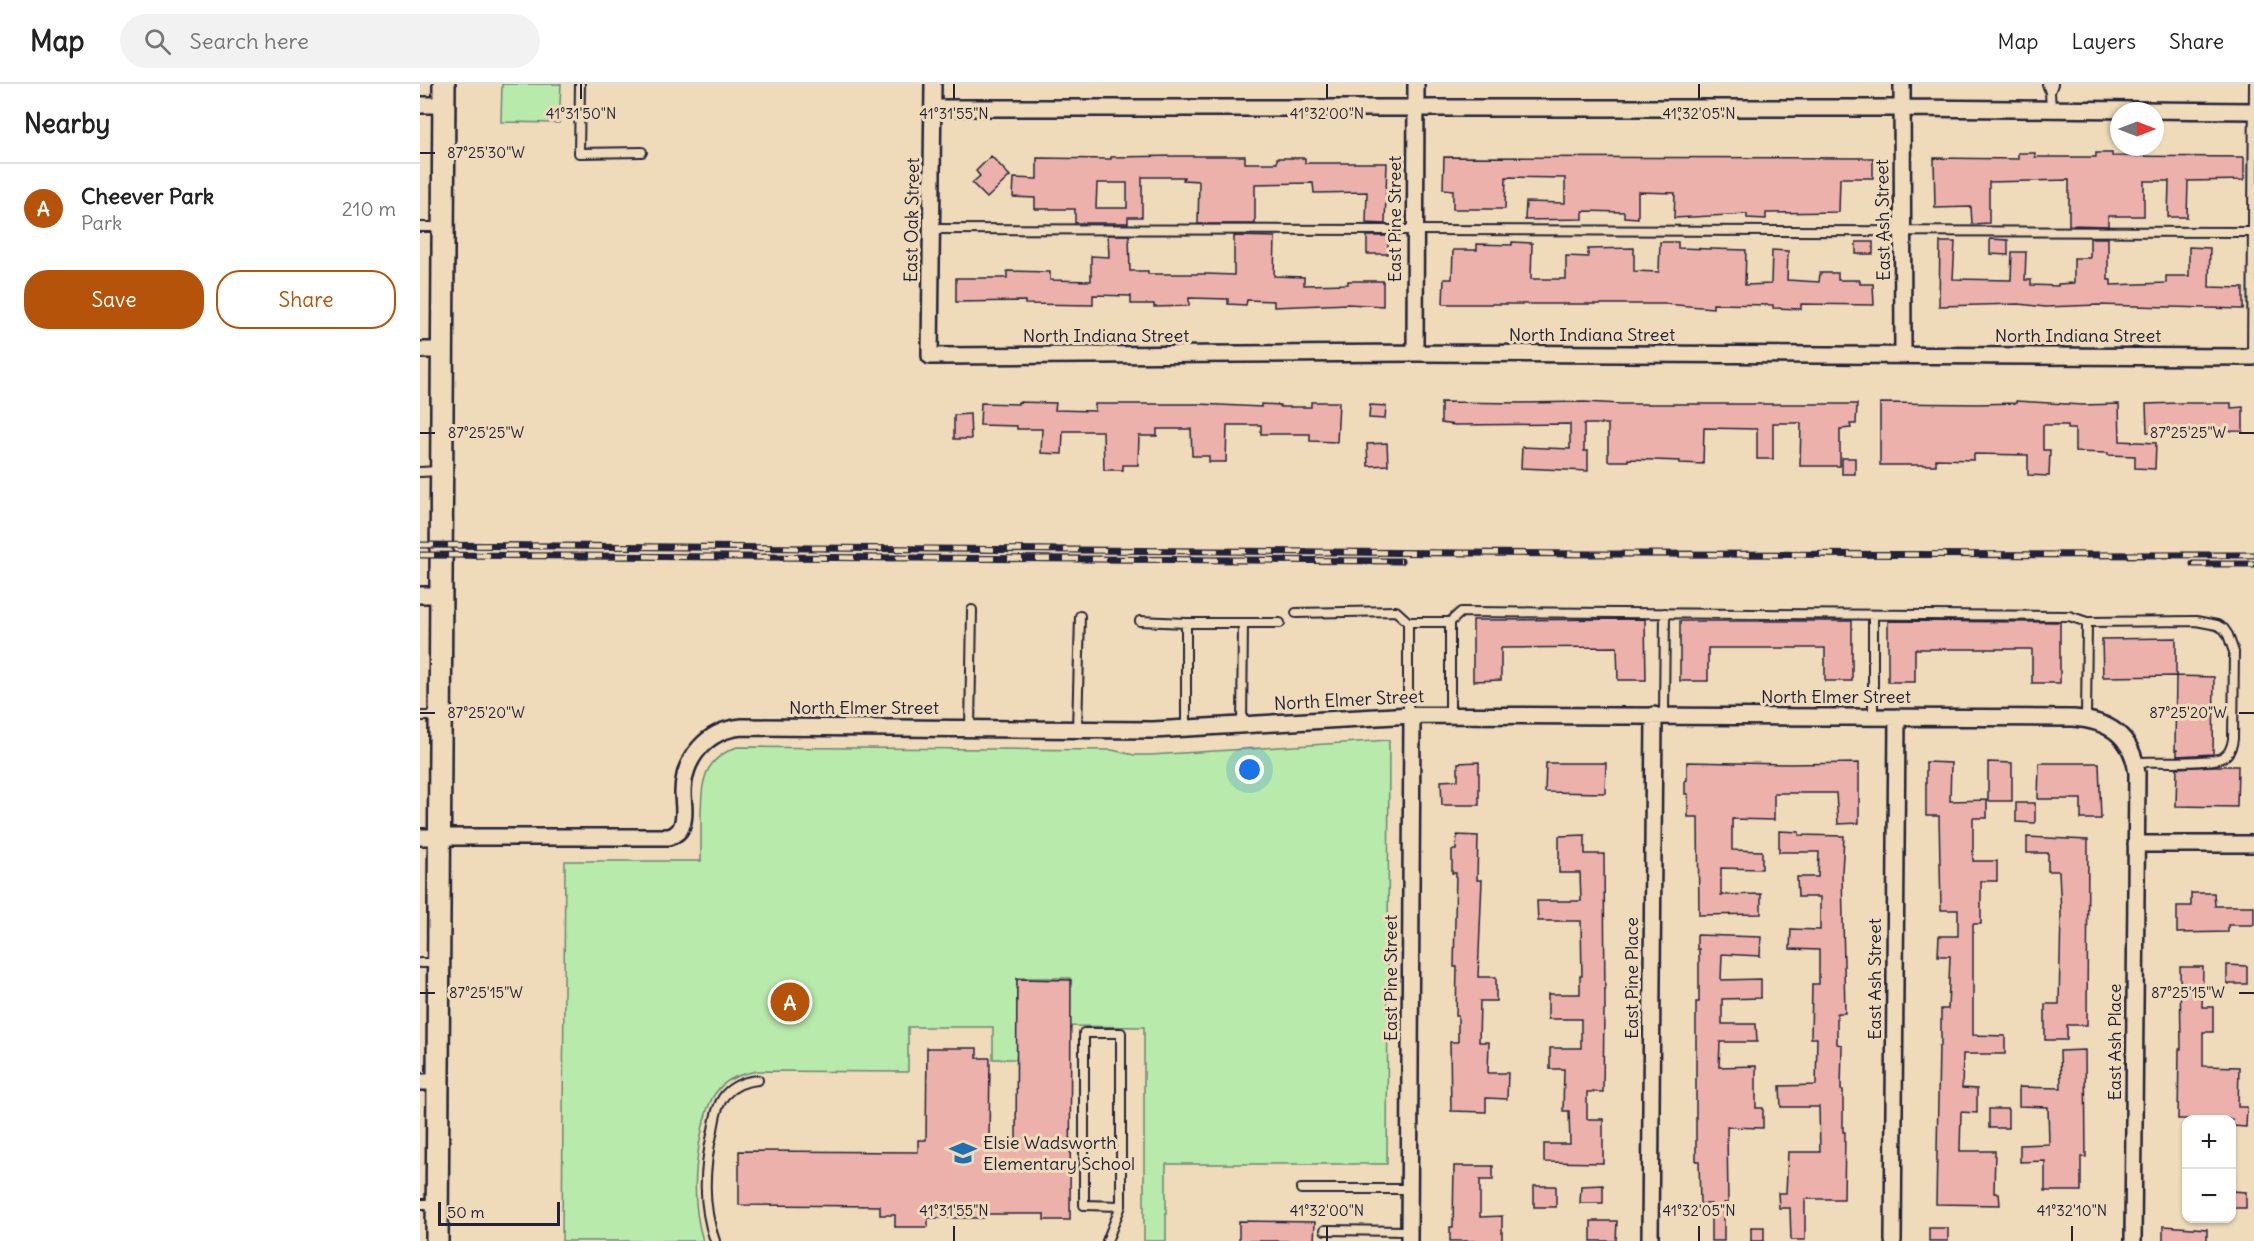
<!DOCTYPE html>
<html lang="en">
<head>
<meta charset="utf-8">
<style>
	:root { --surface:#fff; --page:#f2f2f2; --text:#222; --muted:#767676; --line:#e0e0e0; --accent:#b45309 }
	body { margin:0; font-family:Delius,sans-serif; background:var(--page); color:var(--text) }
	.controls { position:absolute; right:18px; bottom:18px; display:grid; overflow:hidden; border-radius:12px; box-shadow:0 2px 4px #0004 }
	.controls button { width:54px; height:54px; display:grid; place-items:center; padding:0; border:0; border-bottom:2px solid var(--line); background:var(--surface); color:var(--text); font:30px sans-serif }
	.compass { position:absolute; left:1690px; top:18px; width:54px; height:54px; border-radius:50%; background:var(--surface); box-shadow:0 2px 4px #0004; rotate:90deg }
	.scale { position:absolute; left:18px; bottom:15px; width:122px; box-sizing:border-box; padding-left:6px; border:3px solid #22223b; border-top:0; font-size:16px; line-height:21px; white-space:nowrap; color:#22223b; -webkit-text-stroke:4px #efdbb9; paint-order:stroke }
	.you { position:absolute; left:830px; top:686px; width:21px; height:21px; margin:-15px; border:4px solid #fff; border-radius:50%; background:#1a73e8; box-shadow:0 0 0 9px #1a73e833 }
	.badge { display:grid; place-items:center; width:39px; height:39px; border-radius:50%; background:var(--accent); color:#fff; font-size:20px; font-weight:700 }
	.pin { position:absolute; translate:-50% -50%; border:3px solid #fff; box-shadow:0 2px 6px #0006 }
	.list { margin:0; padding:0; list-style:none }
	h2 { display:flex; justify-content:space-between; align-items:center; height:78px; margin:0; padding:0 24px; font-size:26px }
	h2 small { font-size:20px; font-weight:400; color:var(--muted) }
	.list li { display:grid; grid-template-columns:39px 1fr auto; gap:18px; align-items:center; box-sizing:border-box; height:90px; padding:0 24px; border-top:2px solid var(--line) }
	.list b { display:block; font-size:22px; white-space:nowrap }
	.list p { margin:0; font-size:20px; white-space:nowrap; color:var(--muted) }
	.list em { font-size:20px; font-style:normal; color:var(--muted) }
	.actions { display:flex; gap:12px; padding:18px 24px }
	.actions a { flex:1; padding:14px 0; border:2px solid var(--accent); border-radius:24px; text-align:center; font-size:21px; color:var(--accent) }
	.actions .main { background:var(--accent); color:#fff }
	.icon { flex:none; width:33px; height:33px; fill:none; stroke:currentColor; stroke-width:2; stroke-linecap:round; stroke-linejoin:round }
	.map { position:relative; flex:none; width:1834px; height:1157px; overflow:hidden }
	header { display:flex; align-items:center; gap:36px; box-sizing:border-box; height:84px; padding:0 30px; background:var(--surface); border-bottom:2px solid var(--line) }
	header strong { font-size:28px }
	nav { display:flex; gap:33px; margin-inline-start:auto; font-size:21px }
	.search { width:420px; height:54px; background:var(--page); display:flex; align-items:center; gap:15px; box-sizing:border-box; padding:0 21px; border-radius:33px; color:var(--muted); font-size:22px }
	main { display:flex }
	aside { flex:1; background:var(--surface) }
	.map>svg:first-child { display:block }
</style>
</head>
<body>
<header>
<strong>Map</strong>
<div class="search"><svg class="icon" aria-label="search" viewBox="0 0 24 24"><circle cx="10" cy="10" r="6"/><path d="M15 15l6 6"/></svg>Search here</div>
<nav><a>Map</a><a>Layers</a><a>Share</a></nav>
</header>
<main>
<aside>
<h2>Nearby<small></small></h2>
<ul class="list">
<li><span class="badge">A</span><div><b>Cheever Park</b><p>Park</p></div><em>210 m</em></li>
</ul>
<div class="actions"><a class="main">Save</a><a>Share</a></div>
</aside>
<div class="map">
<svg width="1834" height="1157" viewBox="0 0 1834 1157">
	<rect width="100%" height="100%" fill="#efdbb9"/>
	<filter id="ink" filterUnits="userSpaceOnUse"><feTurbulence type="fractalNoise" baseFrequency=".0167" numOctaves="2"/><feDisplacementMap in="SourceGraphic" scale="12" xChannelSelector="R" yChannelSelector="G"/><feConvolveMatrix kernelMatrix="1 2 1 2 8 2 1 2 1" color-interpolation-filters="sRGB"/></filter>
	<g filter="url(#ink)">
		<path fill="#b7eaab" stroke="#6c8673" stroke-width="1.5" d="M82 0H141L139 39 81 38Z
			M969 656 967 1080H746V1157H724V943L649 942 650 894H597V975H573V943H488V988L337 987C321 990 307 994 297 1007 288 1018 285 1033 282 1046 274 1084 272 1120 283 1157H142L145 777H281C281 761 281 745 281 729 282 697 283 676 317 663L692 666 714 671H730Z"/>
		<path fill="#ecb1ab" stroke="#22223b" stroke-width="1.5" fill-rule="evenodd" d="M1598 69H1615V73H1676V69H1692V72L1824 73V96L1768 97 1767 133H1748L1749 97H1724V132H1688V142L1649 141V96L1569 98V139L1552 140 1551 123 1515 124 1514 74 1598 75Z
			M571 72 590 92 567 114 552 99 560 92 556 87Z
			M757 72H825V79H857V74H885V79H967L965 140 946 139 947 108 894 109 893 99 835 100V140H778L779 97 763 96 764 93H722V133H708V139H655V125H615V114L593 113 594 94 617 95V74L691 75V73ZM677 99H707V124H676Z
			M1024 73 1453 74V94H1420L1419 128 1346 129V135L1327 134V130L1254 134 1255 109 1218 108V134L1204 133V128L1163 127V135L1105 136 1106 118 1145 119V94L1086 93 1085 125H1033V106L1023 105Z
			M688 151H709L710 187H728V190H787L814 191V152L855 153 854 192 884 193V201L928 200V197H963V222L928 220 854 223V217L827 216 826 221 808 220V215L769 214V222L734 223V220H711V212L673 211V221L605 220V217L536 218V194H587V187L630 188V196L671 197V172L689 173Z
			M947 152H968V170H947Z
			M1670 154H1688V196H1691V201L1746 199V192H1769V163L1790 164 1789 203 1823 204V225L1678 221 1625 223 1599 220 1519 222 1520 158H1535L1533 195 1591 196 1592 168H1606L1605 196H1611V201L1638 202V200L1654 199V174H1670Z
			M1570 155 1588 156V171L1570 170Z
			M1092 158 1112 159 1111 195H1146V172L1168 173V165L1214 164V187L1239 188 1240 158H1258V164L1326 166 1325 201 1351 200 1352 166 1368 167 1367 196 1399 198 1400 189H1418V196H1440V200H1453L1454 221 1381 220V225L1353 224V221L1293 220V224L1244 220H1023L1024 195H1032L1033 166H1057V160L1092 161Z
			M1436 158H1453V170H1436Z
			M1596 317 1662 321 1699 320 1700 357 1736 359 1735 385 1715 384V372L1688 371V369L1655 368V345H1648V341H1623V366H1630L1629 392 1608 391V371L1554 370V376L1516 375V381H1460V319L1558 320 1596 319Z
			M598 318 636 319 635 326 675 327V320H779L841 323V320L860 321V323H891V318H919L917 358 890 357V350H841V341H807L806 378H789V372H772L771 345H737V352H719L718 381H703V386H684L683 347H643L642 370 621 369 622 345H597V342L560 341 561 319 598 320Z
			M1021 318 1101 319 1164 318 1201 320H1437L1436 340H1430L1431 344 1420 345V382H1380L1381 339H1353V375H1337V345L1284 344 1283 380 1260 379V377L1208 375V377H1188V340H1164V367H1168V387L1101 384 1102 363 1150 365V340L1035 341 1021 339Z
			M1760 319H1811V324L1823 323V347L1727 348 1726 320Z
			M950 321 966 322 965 335 949 334Z
			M550 330 551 355H534V331Z
			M967 359 968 381 948 382 947 360Z
			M1422 374H1435V390H1422Z
			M1225 535 1226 596H1198L1197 563 1081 564V596L1053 597V536Z
			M1260 537H1432V597H1405V564H1288V597H1260Z
			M1468 537 1640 538V599H1612V565H1495V598H1468Z
			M1756 554V592L1794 593 1793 670 1757 672V666H1755L1756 592 1683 593 1682 555Z
			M1059 678V721H1022L1021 697 1038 696V679Z
			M1267 678 1369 680 1439 679V739L1418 740 1416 709H1354V736L1312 735V766L1342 767V785L1301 784V811L1341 810V830L1279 831 1278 733H1268V710H1265V697L1267 696Z
			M1506 678 1531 679 1530 717 1567 716V734H1553V777H1577V797H1561V840H1553V951L1585 952V970H1543L1542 1004 1557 1005V1029L1541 1028 1540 1067H1575L1574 1109H1579L1580 1121 1516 1120 1519 962H1521V925H1528L1530 872H1518L1519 852H1538V826H1521L1519 732H1506Z
			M1568 678 1592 679V717H1568Z
			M1126 679H1186L1185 709 1125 708Z
			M1619 679H1679L1681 735H1661V715H1618Z
			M1793 682H1818L1817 723 1756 722 1757 684Z
			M1596 719H1615V739L1596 738Z
			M1359 747 1379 748V751L1424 752 1422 788 1425 929H1417V960L1422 961 1421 1006H1423V1048H1425L1424 1115H1385V1156H1371L1370 1124H1359L1358 1109H1366L1368 1068H1400L1399 1023H1361L1360 1002 1396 1001 1397 954H1391L1392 900H1399V866L1370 865 1371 845 1400 846V813H1378L1377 793H1398L1399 768H1359Z
			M1037 751 1058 752 1057 796H1062L1058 893H1076V917H1060L1059 958H1069L1068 989H1088L1087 1015 1066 1014V1028L1031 1027 1030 958H1038V932H1036L1037 883H1034L1036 789H1032V766H1036Z
			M1165 751V770H1184L1185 926H1184L1183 1008H1167V1035H1183V1079L1124 1078V1060H1150L1149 1027H1143L1144 985H1130V964H1161V935H1128V910H1160V892H1162L1161 837H1118L1117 817H1161L1160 789H1139V752Z
			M1607 753 1668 756 1667 941H1647V956H1625V920H1639L1641 830 1639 787H1628V769H1607Z
			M1771 809H1794L1795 822H1834V841H1808V848L1757 849V822H1771Z
			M1277 851 1341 853 1340 872 1302 870 1301 896 1341 895V914L1302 915V940H1336L1337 958H1300L1299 983 1336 982V1024H1343V1044L1307 1043 1308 1119H1304V1157H1291V1120H1280L1279 1077H1276V918H1279V865H1277Z
			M1807 881 1827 882V900H1807Z
			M1760 883H1783L1782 923H1793V948H1783V982L1819 983 1818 1023H1827L1826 1043 1812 1042V1035H1758L1759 965H1761Z
			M597 895 651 896 650 1136H624V1130H564V1134H508V1143H475V1131H460V1122L319 1121V1067L498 1068V1056H506L507 964H557V974H570L569 1059H596Z
			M1665 966 1666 1073H1661V1107H1625V1077L1600 1078V1061L1629 1060 1628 1023 1599 1022V1003L1641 1004 1640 967Z
			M1569 1025H1588V1044H1569Z
			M1034 1082H1073V1096H1060V1133L1082 1132V1157H1030V1143H1033Z
			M1183 1101V1119H1160L1161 1102Z
			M1114 1102H1136V1123H1114Z
			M1812 1107 1826 1108V1124H1812Z
			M819 1137 895 1138 894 1157H819Z
			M1171 1137H1197L1196 1157H1171Z
			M1743 1142 1787 1145V1157H1743Z
			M1331 1143H1344V1157H1331Z
			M1509 1144H1528V1157H1509Z"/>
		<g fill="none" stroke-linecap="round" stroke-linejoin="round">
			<defs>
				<path id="lane" d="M160 0 159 69 222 68
					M1627 0 1630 8 1631 25
					M1630 8 1633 0
					M0 143H21
					M511 145 1833 148
					M1832 273 1834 0
					M0 388 19 387
					M876 529 976 527 988 538H1030L1041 528 1649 532 1667 538 1776 537 1797 541 1804 545 1808 551 1814 568 1813 655C1812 663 1809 671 1801 674 1788 680 1733 677 1715 678
					M720 537 766 539
					M988 538V631
					M1030 538V631
					M823 539H860
					M1244 631 1245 529
					M0 632H19
					M1453 633V531
					M1666 635 1667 538
					M766 644V539H823L822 641
					M550 645 552 526
					M657 646 660 532
					M0 879H16
					M881 1105H989
					M0 1120H16
					M905 1146 989 1147
					M295 1157C282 1120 284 1084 293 1046 295 1034 297 1021 305 1011 314 1001 325 997 338 996
					M687 1157 701 1122V949H664V1121L701 1122"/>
				<path id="street" d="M513 0 510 272 995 269 1834 273
					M1482 0 1483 271
					M0 21H24
					M513 24H1482L1834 27
					M0 266H22
					M995 269 996 0
					M0 511H20
					M0 753H249C255 751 260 748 262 741 266 731 263 719 263 709 263 674 287 646 322 643L733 646 992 631 1653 634C1689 637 1712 651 1717 689L1713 1157
					M1716 760H1834
					M0 998H18
					M989 1157 992 631
					M1230 1157 1234 631
					M1473 1157 1477 633"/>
				<path id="secondary" d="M17 1157 24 0"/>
			</defs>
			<use href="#lane" stroke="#22223b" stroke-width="12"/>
			<use href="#street" stroke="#22223b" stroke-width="20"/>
			<use href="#secondary" stroke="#22223b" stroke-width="26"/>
			<use href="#lane" stroke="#efdbb9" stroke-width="8"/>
			<use href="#street" stroke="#efdbb9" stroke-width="15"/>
			<use href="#secondary" stroke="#efdbb9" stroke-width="21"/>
			<defs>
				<path id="rail" d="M0 461 1172 470 1834 471
					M0 471 981 477
					M1773 480H1834"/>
			</defs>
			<use href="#rail" stroke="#22223b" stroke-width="7"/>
			<use href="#rail" stroke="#efdbb9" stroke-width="4.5" stroke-dasharray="14" stroke-linecap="butt"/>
		</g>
	</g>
	<path fill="none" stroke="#22223b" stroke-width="2" d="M161 0V15M534 0V15M907 0V15M1279 0V15M0 69H15M0 349H15M1819 349H1834M0 629H15M1819 629H1834M0 909H15M1819 909H1834M534 1142V1157M907 1142V1157M1279 1142V1157M1652 1142V1157"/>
	<defs>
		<symbol id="school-bare" viewBox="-9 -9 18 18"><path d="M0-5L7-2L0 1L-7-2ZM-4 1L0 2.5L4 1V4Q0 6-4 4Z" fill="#1f6fb2" stroke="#efdbb9" stroke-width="2.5" paint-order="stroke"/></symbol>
	</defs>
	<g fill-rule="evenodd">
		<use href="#school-bare" x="524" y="1050" width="38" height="38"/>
	</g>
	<g text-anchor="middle" stroke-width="6" stroke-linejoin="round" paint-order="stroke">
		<g font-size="18" fill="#22223b" stroke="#efdbb9">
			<text transform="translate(975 135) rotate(-90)" y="6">East Pine Street</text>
			<text transform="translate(492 136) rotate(-89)" y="6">East Oak Street</text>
			<text transform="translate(1463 136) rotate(-91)" y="6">East Ash Street</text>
			<text x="1172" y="257">North Indiana Street</text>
			<text x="686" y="258">North Indiana Street</text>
			<text x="1658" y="258">North Indiana Street</text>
			<text x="1416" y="619">North Elmer Street</text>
			<text transform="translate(929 616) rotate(-3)" y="6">North Elmer Street</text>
			<text x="444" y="630">North Elmer Street</text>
			<text transform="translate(971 894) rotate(-90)" y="6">East Pine Street</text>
			<text transform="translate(1212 894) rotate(-90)" y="6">East Pine Place</text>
			<text transform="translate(1455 895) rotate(-90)" y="6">East Ash Street</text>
			<text transform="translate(1695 958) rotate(-90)" y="6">East Ash Place</text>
		</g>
		<g font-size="18" fill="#22223b" stroke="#efdbb9" text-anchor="start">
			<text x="563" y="1065">Elsie Wadsworth<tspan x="563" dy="21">Elementary School</tspan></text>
		</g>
	</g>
	<g font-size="15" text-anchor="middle" fill="#22223b" stroke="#efdbb9" stroke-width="6" stroke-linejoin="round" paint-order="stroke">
		<text x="161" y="35">41°31'50"N</text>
		<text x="534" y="35">41°31'55"N</text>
		<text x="907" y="35">41°32'00"N</text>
		<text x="1279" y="35">41°32'05"N</text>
		<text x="66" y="74">87°25'30"W</text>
		<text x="1768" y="354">87°25'25"W</text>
		<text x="66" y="354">87°25'25"W</text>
		<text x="1768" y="634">87°25'20"W</text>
		<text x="66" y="634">87°25'20"W</text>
		<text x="66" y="914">87°25'15"W</text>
		<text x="1768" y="914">87°25'15"W</text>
		<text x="534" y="1132">41°31'55"N</text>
		<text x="907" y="1132">41°32'00"N</text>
		<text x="1279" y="1132">41°32'05"N</text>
		<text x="1652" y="1132">41°32'10"N</text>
	</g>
</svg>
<div class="controls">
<button>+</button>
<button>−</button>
</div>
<svg class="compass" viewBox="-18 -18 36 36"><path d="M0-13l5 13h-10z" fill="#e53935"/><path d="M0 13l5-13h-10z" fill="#767676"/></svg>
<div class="scale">50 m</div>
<div class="you"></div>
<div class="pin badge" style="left:370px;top:918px">A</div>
</div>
</main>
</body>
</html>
